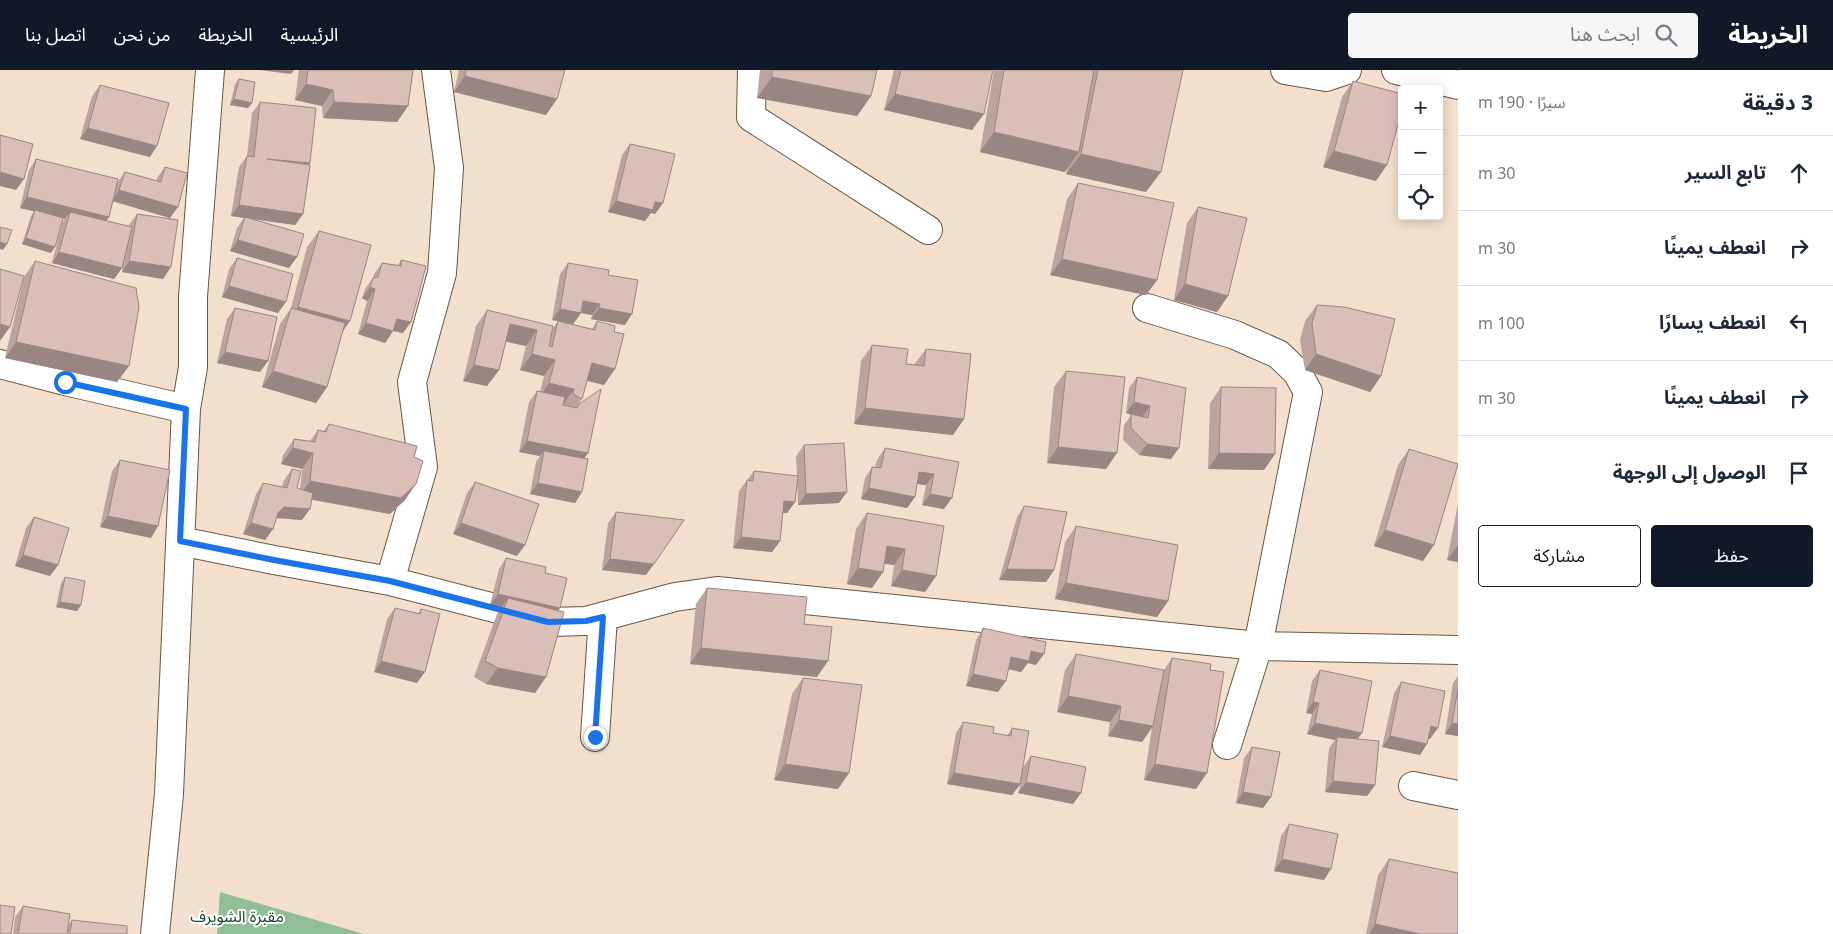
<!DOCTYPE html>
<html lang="ar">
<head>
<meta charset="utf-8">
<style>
	:root { --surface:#fff; --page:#f6f6f7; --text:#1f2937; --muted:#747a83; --line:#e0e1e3; --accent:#111827 }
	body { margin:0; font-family:"Noto Sans","Noto Sans Arabic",sans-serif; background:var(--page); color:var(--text); direction:rtl }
	.controls { position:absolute; right:15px; top:15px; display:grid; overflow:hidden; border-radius:5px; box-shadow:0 2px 12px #0003 }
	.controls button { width:45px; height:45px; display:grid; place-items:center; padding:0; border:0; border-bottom:1px solid var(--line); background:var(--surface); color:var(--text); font:25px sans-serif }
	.stop { position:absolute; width:15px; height:15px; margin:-11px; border:4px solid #1a73e8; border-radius:50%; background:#fff }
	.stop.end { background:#1a73e8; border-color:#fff; box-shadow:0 1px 5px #0008 }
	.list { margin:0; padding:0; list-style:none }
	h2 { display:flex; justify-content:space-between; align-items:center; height:65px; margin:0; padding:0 20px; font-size:21px }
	h2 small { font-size:16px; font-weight:400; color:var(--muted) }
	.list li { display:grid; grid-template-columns:32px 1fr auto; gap:15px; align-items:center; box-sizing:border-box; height:75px; padding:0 20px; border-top:1px solid var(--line) }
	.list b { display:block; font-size:19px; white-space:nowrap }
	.list em { font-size:16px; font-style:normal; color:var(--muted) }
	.actions { display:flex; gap:10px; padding:15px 20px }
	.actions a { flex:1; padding:11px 0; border:1px solid var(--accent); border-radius:5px; text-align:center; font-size:18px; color:var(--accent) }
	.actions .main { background:var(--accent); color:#fff }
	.icon { flex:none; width:28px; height:28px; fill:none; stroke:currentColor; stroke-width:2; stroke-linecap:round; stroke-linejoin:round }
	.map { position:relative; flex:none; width:1458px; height:864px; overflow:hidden; direction:ltr }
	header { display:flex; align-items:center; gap:30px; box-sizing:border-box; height:70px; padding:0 25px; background:var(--accent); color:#fff }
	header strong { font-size:24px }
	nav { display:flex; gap:28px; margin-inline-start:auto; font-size:18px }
	.search { width:350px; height:45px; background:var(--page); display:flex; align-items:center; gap:12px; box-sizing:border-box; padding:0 18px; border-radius:5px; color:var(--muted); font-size:19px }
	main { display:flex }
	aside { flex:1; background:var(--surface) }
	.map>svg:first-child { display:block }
</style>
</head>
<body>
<header>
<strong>الخريطة</strong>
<div class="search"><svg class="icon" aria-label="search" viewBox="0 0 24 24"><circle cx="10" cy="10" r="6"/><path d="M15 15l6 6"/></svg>ابحث هنا</div>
<nav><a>الرئيسية</a><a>الخريطة</a><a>من نحن</a><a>اتصل بنا</a></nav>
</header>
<main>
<aside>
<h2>3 دقيقة<small>سيرًا · 190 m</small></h2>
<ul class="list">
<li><svg class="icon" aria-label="ahead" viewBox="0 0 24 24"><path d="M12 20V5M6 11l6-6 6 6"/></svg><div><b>تابع السير</b></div><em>30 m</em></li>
<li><svg class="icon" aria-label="right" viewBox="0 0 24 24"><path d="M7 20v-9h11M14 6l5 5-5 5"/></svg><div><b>انعطف يمينًا</b></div><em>30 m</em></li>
<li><svg class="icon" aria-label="left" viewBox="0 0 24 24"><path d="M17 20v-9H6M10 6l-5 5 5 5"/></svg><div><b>انعطف يسارًا</b></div><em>100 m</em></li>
<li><svg class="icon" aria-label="right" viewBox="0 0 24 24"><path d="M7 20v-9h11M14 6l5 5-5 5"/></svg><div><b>انعطف يمينًا</b></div><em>30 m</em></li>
<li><svg class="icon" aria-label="arrive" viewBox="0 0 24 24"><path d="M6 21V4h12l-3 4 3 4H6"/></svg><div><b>الوصول إلى الوجهة</b></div></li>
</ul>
<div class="actions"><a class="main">حفظ</a><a>مشاركة</a></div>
</aside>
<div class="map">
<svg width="1458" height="864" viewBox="0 0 1458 864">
	<rect width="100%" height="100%" fill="#f2dfcd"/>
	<path fill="#90be97" d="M220 822 364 864H217Z"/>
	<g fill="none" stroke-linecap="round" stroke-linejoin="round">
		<defs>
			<path id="minor" d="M752 0 751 47 928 160
				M1285 0 1326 7 1347 0
				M1396 0 1458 15
				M1147 238 1235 265 1278 284 1297 302 1308 322 1258 576 1227 675
				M0 294 65 311 186 339
				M180 471 274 490 390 511 549 552 586 551 675 527 717 521 1258 576 1458 580
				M390 511 423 397 412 312 442 203 449 98 436 0
				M595 667 603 547
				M1413 716 1458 725
				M155 864 169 724 186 339 193 297V227L210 0"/>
		</defs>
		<use href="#minor" stroke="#675747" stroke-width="30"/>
		<use href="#minor" stroke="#fff" stroke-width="28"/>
	</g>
	<path fill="#bba49f" d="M299 0H413L408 36 397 52 323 48 322 36 295 30Z
		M459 0H565L546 45 454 22Z
		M760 0H877L871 26 857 46 757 28Z
		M894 0H993L972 60 884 40Z
		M994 0H1183L1146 122 1066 104 1068 98 1065 102 980 82Z
		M239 9 252 33 248 38 230 35 235 14Z
		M1353 11 1376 111 1323 97 1342 27Z
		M100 15 150 87 80 69 92 26Z
		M260 32 310 93 308 95 303 144 295 155 254 149 297 187 289 198 230 181 237 158 244 148 231 146 239 97 247 86 252 43Z
		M630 74 663 133 655 144 651 143 645 151 608 142 622 85Z
		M36 89 117 113 125 102 156 111 157 108 165 97 170 148 113 131 109 147 106 151 129 156V155L137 144 163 209 122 202 123 192 122 198 114 209 52 193 62 153 65 149H63L51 183 22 174 31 146 34 141 20 138 29 100Z
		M1078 113 1157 210 1146 225 1050 205 1067 129Z
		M1198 137 1228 226 1217 242 1174 230 1187 153Z
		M319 161 342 262 327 317 316 333 262 317 280 254 291 238 307 177Z
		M237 188 278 243 222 227 229 199Z
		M401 190 403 263 393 261 385 273 358 264 367 231 362 228 365 219 373 208 374 204 382 193 398 195Z
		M35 191 117 312 5 288 24 207Z
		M568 193 608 205 625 255 591 249 592 245 581 243 573 254 563 252 592 259 597 251 604 315 587 311 582 329 576 338 579 334 588 383 584 388 582 422 575 433 530 424 536 392 540 386 519 382 529 332 537 321 540 322 544 306 520 300 526 276 506 271 499 300 487 316 463 311 476 256 487 240 553 258 558 251 552 250 560 204Z
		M1317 235 1381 306 1370 322 1305 300 1300 270 1305 251Z
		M235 238 260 302 217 293 227 249Z
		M872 275 906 294 914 295 926 279 964 349 953 365 854 354 861 291Z
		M1066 301 1106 399 1047 393 1054 317Z
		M1137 307 1171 389 1139 385 1123 370 1124 355 1131 345 1126 343 1129 318Z
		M1221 317 1275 384 1264 400 1208 399 1210 333Z
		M329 354 414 387 405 430 390 444 312 430 302 450 277 448 273 459 265 470 243 464 256 424 263 413 282 417 284 410 292 399 297 418 300 419 302 399 281 394 283 385 294 369 310 371 318 360 324 361Z
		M804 375 839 433 798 435 797 412 795 432 787 443H783L780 471 772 482 733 478 739 421 754 401 797 406 796 386Z
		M885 378 959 392 944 439 922 435 926 415 917 414 915 427 907 438 861 429 865 408 872 397H875L877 390Z
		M1409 379 1423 491 1374 476 1398 395Z
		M120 390 151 468 100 457 112 401Z
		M475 412 517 486 453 464 467 423Z
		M1458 434V492L1447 490Z
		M1024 436 1054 500 1046 512 999 510 1017 447Z
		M616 442 646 505 602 500 608 453Z
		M867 443 936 506 925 522 891 516 894 495 884 494 883 502 872 518 847 514 856 459Z
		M34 447 58 495 50 506 15 496 26 458Z
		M1076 456 1168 531 1157 547 1055 529 1065 472Z
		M506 488 545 503 559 540 546 607 535 623 486 614 474 607 497 544 501 538 490 535 499 499Z
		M65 507 81 535 77 541 56 537 61 513Z
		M707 518 804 554 817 607 690 594 696 534Z
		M395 538 418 544 421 539 417 613 374 602 387 549Z
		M983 558 1036 595 1028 593 1021 602 1009 599 998 622 966 616 976 570Z
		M1076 584 1164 600 1172 588 1196 719 1144 710 1152 657 1142 672 1108 666 1110 652 1057 642 1065 600Z
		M1320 600 1362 663 1357 669 1375 715 1367 726 1325 722 1329 678 1335 670 1307 664 1312 644 1306 643 1312 611Z
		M1458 606V666L1445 664 1453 613Z
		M803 608 838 719 774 710 792 624Z
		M1401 612 1430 669 1429 668 1420 685 1382 677 1394 623Z
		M963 652 993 663 1007 666 1012 658 1023 697 1031 686 1081 723 1073 734 1018 723 1020 715 1012 725 947 714 956 663Z
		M1252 677 1263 738 1236 733 1244 688Z
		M1289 754 1324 810 1274 801 1281 766Z
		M1389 789 1458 864H1366L1378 805Z
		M23 836 69 854 72 850 127 864H13L15 847Z"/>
	<path fill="#998682" d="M259 0H294L291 4Z
		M465 6 557 29 546 45 454 22Z
		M772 7 871 26 857 46 757 28Z
		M306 14 333 20 322 36 295 30Z
		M895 24 984 44 972 60 884 40Z
		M234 29 252 33 248 38 230 35Z
		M334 32 408 36 397 52 323 48Z
		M88 58 157 76 150 87 80 69Z
		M994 62 1079 82 1065 102 980 82Z
		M1334 81 1387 95 1376 111 1323 97Z
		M1081 84 1161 102 1146 122 1066 104Z
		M267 89 310 93 302 104Z
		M0 102 24 109 16 120 0 116Z
		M119 120 178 137 170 148 112 131Z
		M27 127 109 147 101 158 70 142 65 149 20 138Z
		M616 131 655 132 663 133 655 144 651 143 645 151 608 142Z
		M239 135 303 144 295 155 231 146Z
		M26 168 55 177 51 183 22 174Z
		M238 170 297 187 289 198 230 181Z
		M0 172 7 174 3 180 0 179Z
		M59 182 122 198 114 209 52 193Z
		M1062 189 1157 210 1146 225 1050 205Z
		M129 191 171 197 163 209 122 202Z
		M1185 214 1228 226 1217 242 1174 230Z
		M229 216 286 232 278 243 222 227Z
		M370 217 375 219 367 231 362 228Z
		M583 231 600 234 592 245 581 243 573 254 552 250 560 239Z
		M298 237 350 251 339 267 287 253Z
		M599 238 632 244 625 255 591 249Z
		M397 249 411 252 403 263 389 260Z
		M366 253 393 261 385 273 358 264Z
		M0 254 10 257 0 271Z
		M510 254 537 260 526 276 498 270Z
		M16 272 129 296 117 312 5 288Z
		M225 282 268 291 260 302 217 293Z
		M532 284 555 290 544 306 520 300Z
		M1316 284 1381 306 1370 322 1305 300Z
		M592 293 615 299 604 315 581 309Z
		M474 295 499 300 487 316 463 311Z
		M273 301 327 317 316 333 262 317Z
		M549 313 574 319 563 335 538 329Z
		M1134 332 1150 336 1142 347 1126 343Z
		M865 338 964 349 953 365 854 354Z
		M527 371 588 383 580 394 544 381 540 386 519 382Z
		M1147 374 1179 378 1171 389 1139 385Z
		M1058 377 1117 383 1106 399 1047 393Z
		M293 378 313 383 302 399 281 394Z
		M1219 383 1275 384 1264 400 1208 399Z
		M919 402 934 404 926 415 911 413Z
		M310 411 416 414 405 430 390 444 299 427Z
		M538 413 582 422 575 433 530 424Z
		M869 418 915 427 907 438 861 429Z
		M847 422 839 433 798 435 806 424Z
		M930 424 952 428 944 439 922 435Z
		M784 431 795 432 787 443 776 442Z
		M284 437 310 439 302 450 276 448 278 443Z
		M108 446 158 456 151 468 100 457Z
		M251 453 273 459 265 470 243 464Z
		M461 453 525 475 517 486 453 464Z
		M1385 460 1434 475 1423 491 1374 476Z
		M741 467 780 471 772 482 733 478Z
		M1458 475V492L1447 490Z
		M887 476 905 479 894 495 876 492Z
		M23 485 58 495 50 506 15 496Z
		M610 489 654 494 646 505 602 500Z
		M858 498 883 502 872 518 847 514Z
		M1007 499 1054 500 1046 512 999 510Z
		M902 500 936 506 925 522 891 516Z
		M1066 513 1168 531 1157 547 1055 529Z
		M498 524 560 538 553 549 508 528 501 538 490 535Z
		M60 532 81 535 77 541 56 537Z
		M701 578 828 591 817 607 690 594Z
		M1031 581 1044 584 1036 595 1028 593 1021 602 1003 598 1011 587Z
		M381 591 425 602 417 613 374 602Z
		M498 598 546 607 535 623 486 614Z
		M973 604 1006 611 998 622 966 616Z
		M1068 626 1121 636 1110 652 1057 642Z
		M1313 632 1319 633 1312 644 1306 643Z
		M1119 650 1153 656 1142 672 1108 666Z
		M1315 653 1362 663 1354 674 1337 667 1335 670 1307 664Z
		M1452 653 1458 654V666L1445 664Z
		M1431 656 1438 658 1430 669 1423 667Z
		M1390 666 1427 674 1420 685 1382 677Z
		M785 694 849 703 838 719 774 710Z
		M1155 694 1207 703 1196 719 1144 710Z
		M954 703 1020 714 1012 725 947 714Z
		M1333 711 1375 715 1367 726 1325 722Z
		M1026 712 1081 723 1073 734 1018 723Z
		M1243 722 1271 727 1263 738 1236 733Z
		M1282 789 1331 799 1324 810 1274 801Z
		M1375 854 1420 864H1369Z"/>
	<path fill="#dabfb9" stroke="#998682" d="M308 0H413L408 36 334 32 333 20 306 14Z
		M466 0H565L557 29 465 6Z
		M772 0H877L871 26 772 7Z
		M901 0H993L984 44 895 24Z
		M1004 0H1094L1079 82 994 62Z
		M1098 0H1183L1161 102 1081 84Z
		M239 9 255 12 252 33 234 29Z
		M1353 11 1402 24V39L1387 95 1334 81Z
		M100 15 169 33 157 76 88 58Z
		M260 32 316 38 310 93 267 89 310 95 303 144 239 135 247 86 254 87Z
		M0 65 33 74 24 109 0 102Z
		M630 74 675 84 663 133 655 132 653 140 616 131Z
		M36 89 118 109 109 147 27 127Z
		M165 97 187 103 178 137 119 120 125 102 161 112Z
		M1078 113 1174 133 1157 210 1062 189Z
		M1198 137 1247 148 1228 226 1185 214Z
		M35 140 63 148 55 177 26 168Z
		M70 142 132 157 122 198 59 182Z
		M137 144 178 150 171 197 129 191Z
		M245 147 304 164 297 187 238 170Z
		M0 157 12 160 7 174 0 172Z
		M319 161 371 175 350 251 298 237Z
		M237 188 293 204 286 232 229 216Z
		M401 190 426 196 411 252 397 249 393 261 366 253 375 219 370 217 373 208 378 207 382 193 401 196Z
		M35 191 136 218 139 237 129 296 16 272Z
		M568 193 609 200 608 205 638 210 632 244 599 238 600 234 583 231 581 243 560 239Z
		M0 199 24 206 10 257 0 254Z
		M1317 235 1344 237 1395 249 1381 306 1316 284 1312 254Z
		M235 238 277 247 268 291 225 282Z
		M291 238 345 253 327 317 273 301Z
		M487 240 553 256 549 276 552 277 558 251 595 260 597 251 615 256 614 262 624 264 615 299 592 293 582 329 573 324 574 319 549 313 555 290 532 284 537 260 510 254 499 300 474 295Z
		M872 275 908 279 906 294 924 296 926 279 971 284 964 349 865 338Z
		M1066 301 1125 307 1117 383 1058 377Z
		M1137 307 1186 318 1179 378 1147 374 1131 358V344L1148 348 1150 336 1134 332Z
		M1221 317 1276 318 1275 384 1219 383Z
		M601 319 588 383 527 371 537 321 565 327 563 335 577 338 579 334Z
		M329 354 417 376 414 387 423 391 416 414 401 428 310 411 313 383 293 378 294 369 315 372 318 360 326 362Z
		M844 373 847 422 806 424 804 375Z
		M885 378 959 392 952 428 930 424 934 404 919 402 915 427 869 418 872 397 881 398Z
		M1409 379 1458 394 1434 475 1385 460Z
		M544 381 588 389 582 422 538 413Z
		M120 390 170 400 158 456 108 446Z
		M292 399 301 401 297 418 313 423 310 439 284 437 278 443 273 459 251 453 263 413 287 418Z
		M754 401 798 406 795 432 784 431 780 471 741 467 747 410 753 411Z
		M475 412 539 434 525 475 461 453Z
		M1024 436 1067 442 1054 500 1007 499Z
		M616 442 684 450 654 494 610 489Z
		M867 443 944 456 936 506 902 500 905 479 887 476 883 502 858 498Z
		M34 447 69 458 58 495 23 485Z
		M1076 456 1178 475 1168 531 1066 513Z
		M506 488 546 497 545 503 567 508 560 538 498 524Z
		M65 507 85 511 81 535 60 532Z
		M707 518 807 527 804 554 832 557 828 591 701 578Z
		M508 528 564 542 546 607 498 598 485 591Z
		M395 538 420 544 421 539 440 544 425 602 381 591Z
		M983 558 1046 572 1044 584 1031 581 1029 591 1011 587 1006 611 973 604Z
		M1076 584 1164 600 1153 656 1119 650 1121 636 1068 626Z
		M1172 588 1211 594 1210 600 1224 602 1207 703 1155 694Z
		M1320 600 1372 611 1362 663 1315 653 1319 633 1313 632Z
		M803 608 862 615 849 703 785 694Z
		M1401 612 1445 621 1438 658 1431 656 1427 674 1390 666Z
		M1458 619V654L1452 653Z
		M963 652 994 657 993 663 1011 666 1012 658 1029 661 1020 714 954 703Z
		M1337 667 1379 671 1375 715 1333 711Z
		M1252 677 1280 682 1271 727 1243 722Z
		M1031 686 1086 697 1081 723 1026 712Z
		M1289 754 1338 764 1331 799 1282 789Z
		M1389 789 1458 803V864H1420L1375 854Z
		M0 835 15 837 11 864H0Z
		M23 836 70 844 67 864H18Z
		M72 850 127 856V864H70Z"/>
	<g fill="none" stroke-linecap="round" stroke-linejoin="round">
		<path stroke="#1a73e8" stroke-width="6" d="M65 312 186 339 180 471 274 490 390 511 548 552 586 551 603 547 595 667"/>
	</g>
	<g text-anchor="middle" stroke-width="4" stroke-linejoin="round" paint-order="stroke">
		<g font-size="16" fill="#134720" stroke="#fff">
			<text x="237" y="852">مقبرة الشويرف</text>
		</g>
	</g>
</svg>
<div class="controls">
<button>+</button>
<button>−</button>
<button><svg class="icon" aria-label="locate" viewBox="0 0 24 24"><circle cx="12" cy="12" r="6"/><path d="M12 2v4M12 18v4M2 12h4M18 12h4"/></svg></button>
</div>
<div class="stop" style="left:65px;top:312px"></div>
<div class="stop end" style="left:595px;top:667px"></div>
</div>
</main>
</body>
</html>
